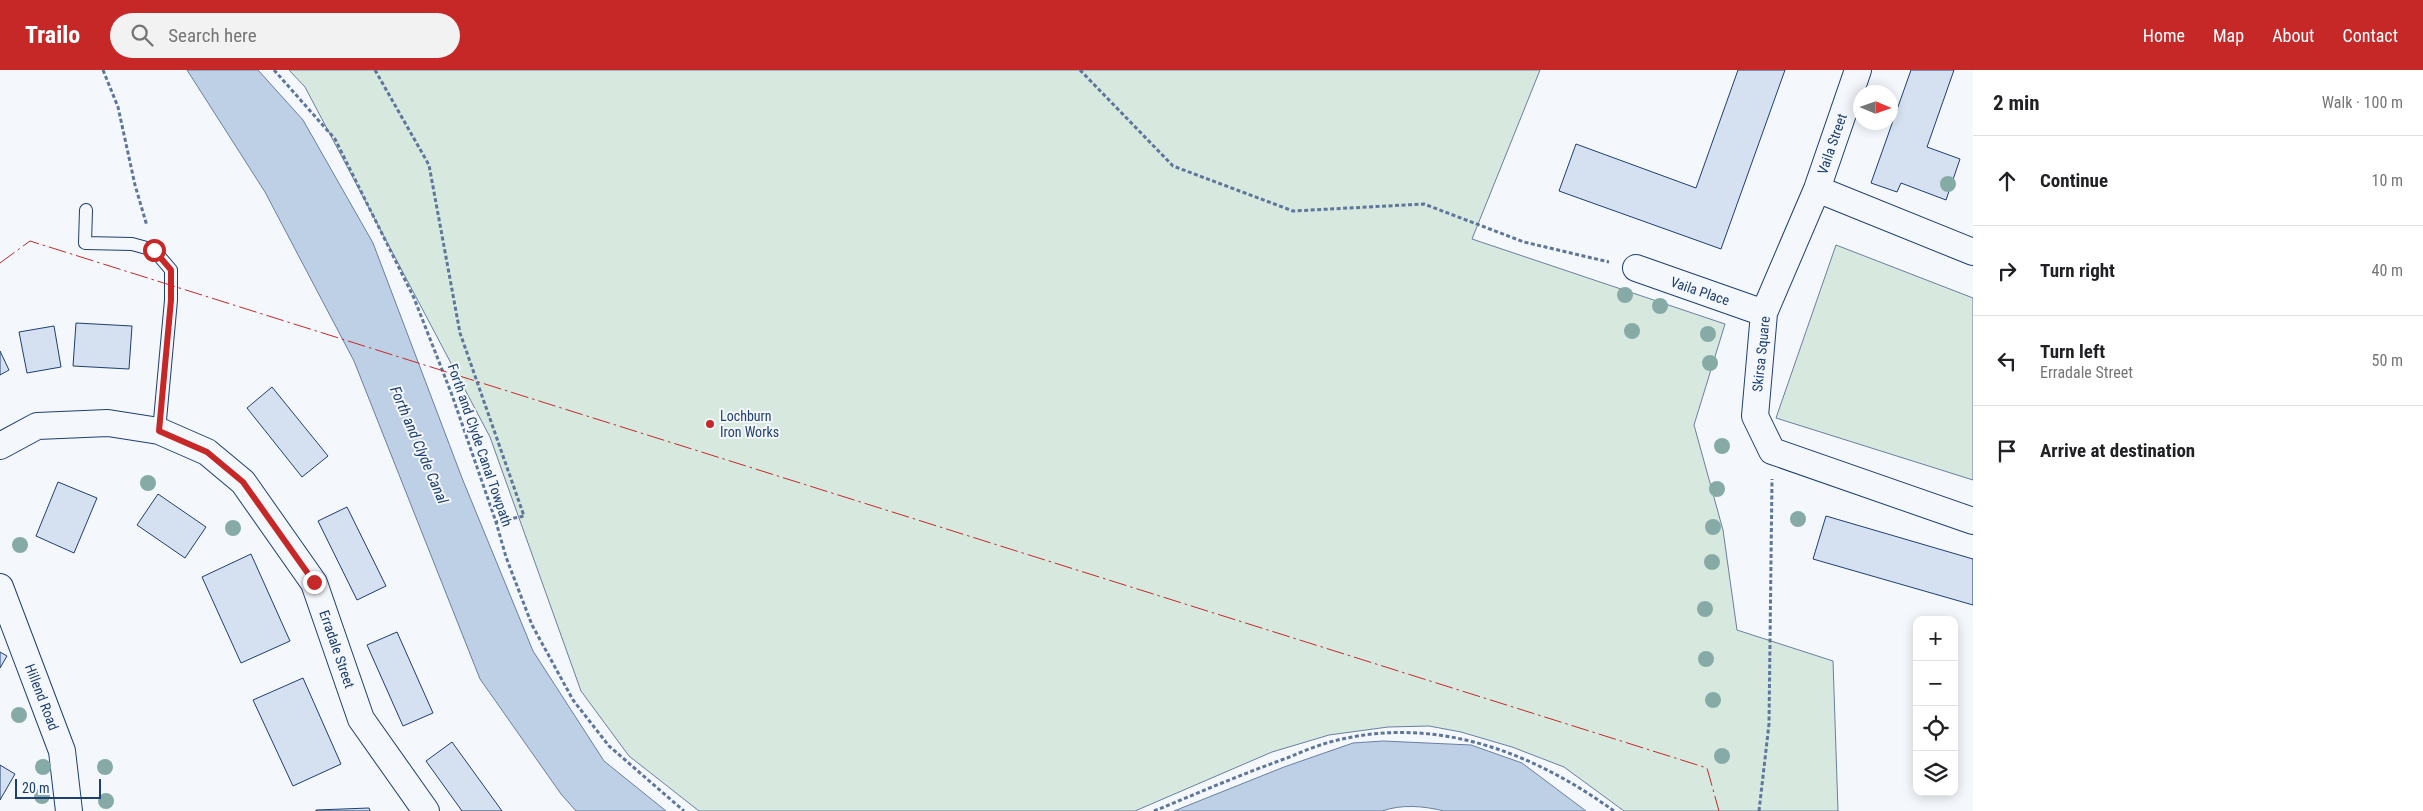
<!DOCTYPE html>
<html lang="en">
<head>
<meta charset="utf-8">
<style>
	:root { --surface:#fff; --page:#f2f2f2; --text:#202124; --muted:#757577; --line:#e0e0e0; --accent:#c62828 }
	body { margin:0; font-family:"Roboto Condensed",sans-serif; background:var(--page); color:var(--text) }
	.controls { position:absolute; right:15px; bottom:15px; display:grid; overflow:hidden; border-radius:10px; box-shadow:0 2px 12px #0003 }
	.controls button { width:45px; height:45px; display:grid; place-items:center; padding:0; border:0; border-bottom:1px solid var(--line); background:var(--surface); color:var(--text); font:25px sans-serif }
	.compass { position:absolute; left:1853px; top:15px; width:45px; height:45px; border-radius:50%; background:var(--surface); box-shadow:0 2px 12px #0003; rotate:92deg }
	.scale { position:absolute; left:15px; bottom:12px; width:86px; box-sizing:border-box; padding-left:5px; border:2px solid #1d3f73; border-top:0; font-size:14px; line-height:18px; white-space:nowrap; color:#1d3f73; -webkit-text-stroke:4px #f4f7fb; paint-order:stroke }
	.stop { position:absolute; width:15px; height:15px; margin:-11px; border:4px solid #c62828; border-radius:50%; background:#fff }
	.stop.end { background:#c62828; border-color:#fff; box-shadow:0 1px 5px #0008 }
	.list { margin:0; padding:0; list-style:none }
	h2 { display:flex; justify-content:space-between; align-items:center; height:65px; margin:0; padding:0 20px; font-size:21px }
	h2 small { font-size:16px; font-weight:400; color:var(--muted) }
	.list li { display:grid; grid-template-columns:32px 1fr auto; gap:15px; align-items:center; box-sizing:border-box; height:90px; padding:0 20px; border-top:1px solid var(--line) }
	.list b { display:block; font-size:19px; white-space:nowrap }
	.list p { margin:0; font-size:16px; white-space:nowrap; color:var(--muted) }
	.list em { font-size:16px; font-style:normal; color:var(--muted) }
	.icon { flex:none; width:28px; height:28px; fill:none; stroke:currentColor; stroke-width:2; stroke-linecap:round; stroke-linejoin:round }
	.map { position:relative; flex:none; width:1973px; height:741px; overflow:hidden }
	header { display:flex; align-items:center; gap:30px; box-sizing:border-box; height:70px; padding:0 25px; background:var(--accent); color:#fff }
	header strong { font-size:24px }
	nav { display:flex; gap:28px; margin-inline-start:auto; font-size:18px }
	.search { width:350px; height:45px; background:var(--page); display:flex; align-items:center; gap:12px; box-sizing:border-box; padding:0 18px; border-radius:28px; color:var(--muted); font-size:19px }
	main { display:flex }
	aside { flex:1; background:var(--surface) }
	.map>svg:first-child { display:block }
</style>
</head>
<body>
<header>
<strong>Trailo</strong>
<div class="search"><svg class="icon" aria-label="search" viewBox="0 0 24 24"><circle cx="10" cy="10" r="6"/><path d="M15 15l6 6"/></svg>Search here</div>
<nav><a>Home</a><a>Map</a><a>About</a><a>Contact</a></nav>
</header>
<main>
<div class="map">
<svg width="1973" height="741" viewBox="0 0 1973 741">
	<rect width="100%" height="100%" fill="#f4f7fb"/>
	<path fill="#d7e8df" stroke="#687fa3" d="M289 0H1540L1472 169 1725 254 1694 355 1723 460 1737 560 1833 591 1838 741H1624L1564 697 1512 677 1461 662 1429 656 1388 657 1329 665 1272 682 1135 741H699L629 686 581 621 490 367 305 17Z
		M1836 175 1973 228V410L1776 348Z"/>
	<path fill="#bed0e5" stroke="#687fa3" d="M187 0H258L303 50 373 173 462 408 533 581 604 691 666 741H576L561 724 480 609 354 291 265 122Z
		M1383 671 1471 675 1522 693 1586 741H1444C1424 736 1402 734 1382 741H1174L1284 697 1353 673Z"/>
	<path fill="#d5e0f0" stroke="#1d3f73" d="M1738 0H1785L1721 179 1559 121 1576 74 1696 118Z
		M1911 0H1954L1927 77 1960 89 1946 130 1901 113 1897 122 1871 113Z
		M76 253 132 256 129 299 73 296Z
		M54 256 61 297 27 303 19 262Z
		M0 281 9 300 0 305Z
		M272 317 328 386 302 407 247 338Z
		M58 412 97 428 74 483 36 466Z
		M158 424 206 457 185 488 137 455Z
		M347 437 386 516 357 530 318 451Z
		M1826 446 1973 489V535L1813 489Z
		M251 484 290 571 241 593 202 507Z
		M397 562 433 643 403 656 367 575Z
		M0 582 7 586 0 598Z
		M303 608 341 694 293 716 253 630Z
		M452 672 502 741H462L426 691Z
		M0 695 15 704 0 730Z
		M369 738 370 741H316V740Z"/>
	<g fill="none" stroke-linecap="round" stroke-linejoin="round">
		<defs>
			<path id="lane" d="M86 140 85 173 132 174 154 180 171 200V230L159 361"/>
			<path id="street" d="M1858 0 1817 119 1764 243 1755 346 1772 381 1973 451
				M1817 119 1973 182
				M1636 198 1764 243
				M0 376 37 356 108 353 159 361 207 382 243 412 314 513 361 649 426 741
				M0 517 62 681 69 741"/>
		</defs>
		<use href="#lane" stroke="#1d3f73" stroke-width="14"/>
		<use href="#street" stroke="#1d3f73" stroke-width="28"/>
		<path stroke="#5e769c" stroke-width="3" stroke-dasharray="4 2.5" stroke-linecap="butt" d="M103 0 118 37 135 115 147 156
			M274 0 335 69 414 228 452 325 496 452 506 487 532 555 573 630 609 676 684 741
			M375 0 429 95 460 263 524 446 496 452
			M1080 0 1173 96 1293 141 1424 134 1524 172 1609 192
			M1154 741C1198 723 1242 704 1287 688 1301 682 1316 676 1330 672 1433 644 1531 681 1614 741
			M1759 741 1769 654 1772 409"/>
		<use href="#lane" stroke="#f4f7fb" stroke-width="12"/>
		<use href="#street" stroke="#f4f7fb" stroke-width="26"/>
		<path stroke="#c62828" stroke-width="1" stroke-dasharray="18 4 2.5 4" stroke-linecap="butt" d="M0 193 30 171 1707 698 1719 741"/>
	</g>
	<g fill="#86aba6">
		<circle cx="1948" cy="114" r="8"/>
		<circle cx="1625" cy="225" r="8"/>
		<circle cx="1660" cy="236" r="8"/>
		<circle cx="1632" cy="261" r="8"/>
		<circle cx="1708" cy="264" r="8"/>
		<circle cx="1710" cy="293" r="8"/>
		<circle cx="1722" cy="376" r="8"/>
		<circle cx="148" cy="413" r="8"/>
		<circle cx="1717" cy="419" r="8"/>
		<circle cx="1798" cy="449" r="8"/>
		<circle cx="1713" cy="457" r="8"/>
		<circle cx="233" cy="458" r="8"/>
		<circle cx="20" cy="475" r="8"/>
		<circle cx="1712" cy="492" r="8"/>
		<circle cx="1705" cy="539" r="8"/>
		<circle cx="1706" cy="589" r="8"/>
		<circle cx="1713" cy="630" r="8"/>
		<circle cx="19" cy="645" r="8"/>
		<circle cx="1722" cy="686" r="8"/>
		<circle cx="43" cy="697" r="8"/>
		<circle cx="105" cy="697" r="8"/>
		<circle cx="42" cy="726" r="8"/>
		<circle cx="106" cy="731" r="8"/>
	</g>
	<g fill="none" stroke-linecap="round" stroke-linejoin="round">
		<path stroke="#c62828" stroke-width="6" d="M154 180 171 200V230L159 361 207 382 243 412 314 512"/>
	</g>
	<circle fill="#c62828" stroke="#f4f7fb" stroke-width="2" cx="710" cy="354" r="5"/>
	<g text-anchor="middle" stroke-width="4" stroke-linejoin="round" paint-order="stroke">
		<g font-size="14" fill="#1d3f73" stroke="#f4f7fb">
			<text transform="translate(1832 74) rotate(-71)" y="5">Vaila Street</text>
			<text transform="translate(1700 221) rotate(19)" y="5">Vaila Place</text>
			<text transform="translate(1761 284) rotate(-84)" y="5">Skirsa Square</text>
			<text transform="translate(480 375) rotate(71)" y="5">Forth and Clyde Canal Towpath</text>
			<text transform="translate(337 579) rotate(71)" y="5">Erradale Street</text>
			<text transform="translate(42 627) rotate(69)" y="5">Hillend Road</text>
		</g>
		<g font-size="14" fill="#1d3f73" stroke="#f4f7fb" text-anchor="start">
			<text x="720" y="351">Lochburn<tspan x="720" dy="16">Iron Works</tspan></text>
		</g>
		<g font-size="15" font-style="italic" fill="#1d3f73" stroke="#f4f7fb">
			<text transform="translate(419 375) rotate(67)" y="5">Forth and Clyde Canal</text>
		</g>
	</g>
</svg>
<div class="controls">
<button>+</button>
<button>−</button>
<button><svg class="icon" aria-label="locate" viewBox="0 0 24 24"><circle cx="12" cy="12" r="6"/><path d="M12 2v4M12 18v4M2 12h4M18 12h4"/></svg></button>
<button><svg class="icon" aria-label="layers" viewBox="0 0 24 24"><path d="M12 4l9 5-9 5-9-5zM3 14l9 5 9-5"/></svg></button>
</div>
<svg class="compass" viewBox="-18 -18 36 36"><path d="M0-13l5 13h-10z" fill="#e53935"/><path d="M0 13l5-13h-10z" fill="#757577"/></svg>
<div class="scale">20 m</div>
<div class="stop" style="left:154px;top:180px"></div>
<div class="stop end" style="left:314px;top:512px"></div>
</div>
<aside>
<h2>2 min<small>Walk · 100 m</small></h2>
<ul class="list">
<li><svg class="icon" aria-label="ahead" viewBox="0 0 24 24"><path d="M12 20V5M6 11l6-6 6 6"/></svg><div><b>Continue</b></div><em>10 m</em></li>
<li><svg class="icon" aria-label="right" viewBox="0 0 24 24"><path d="M7 20v-9h11M14 6l5 5-5 5"/></svg><div><b>Turn right</b></div><em>40 m</em></li>
<li><svg class="icon" aria-label="left" viewBox="0 0 24 24"><path d="M17 20v-9H6M10 6l-5 5 5 5"/></svg><div><b>Turn left</b><p>Erradale Street</p></div><em>50 m</em></li>
<li><svg class="icon" aria-label="arrive" viewBox="0 0 24 24"><path d="M6 21V4h12l-3 4 3 4H6"/></svg><div><b>Arrive at destination</b></div></li>
</ul>
</aside>
</main>
</body>
</html>
